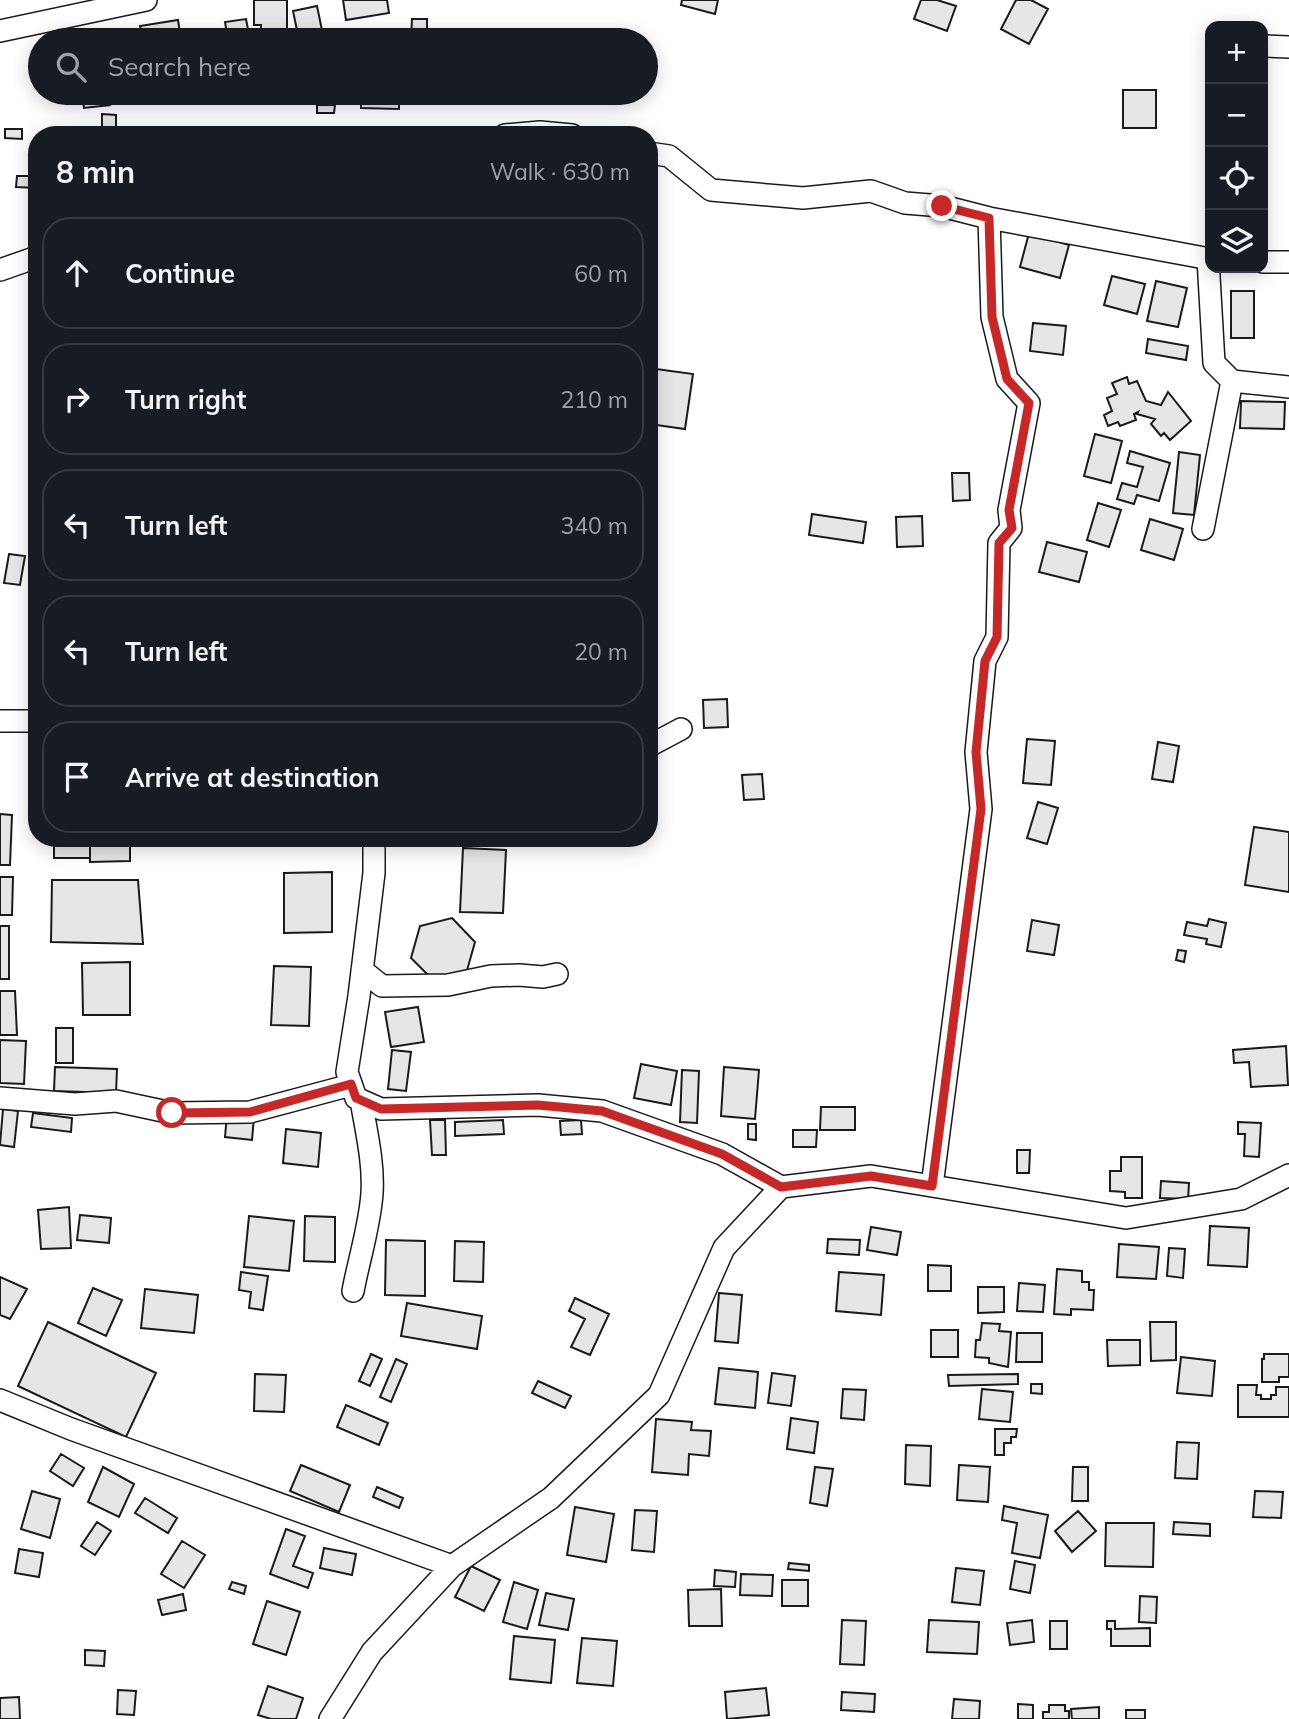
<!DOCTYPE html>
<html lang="en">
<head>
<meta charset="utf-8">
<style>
	:root { --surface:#171b24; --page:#242831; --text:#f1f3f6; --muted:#9ea1a6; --line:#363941 }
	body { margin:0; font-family:Mulish,sans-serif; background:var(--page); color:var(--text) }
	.controls { position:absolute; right:21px; top:21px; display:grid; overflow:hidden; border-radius:14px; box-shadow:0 4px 18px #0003 }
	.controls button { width:63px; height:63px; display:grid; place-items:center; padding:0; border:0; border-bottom:2px solid var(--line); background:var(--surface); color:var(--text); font:35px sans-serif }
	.stop { position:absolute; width:21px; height:21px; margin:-16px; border:5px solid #c62828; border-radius:50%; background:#fff }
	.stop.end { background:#c62828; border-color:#fff; box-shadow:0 2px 7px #0008 }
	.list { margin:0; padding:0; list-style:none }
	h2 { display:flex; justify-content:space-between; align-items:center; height:91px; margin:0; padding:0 28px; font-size:30px }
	h2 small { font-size:23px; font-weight:400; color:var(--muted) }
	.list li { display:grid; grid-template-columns:46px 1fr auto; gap:21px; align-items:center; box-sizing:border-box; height:112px; margin:0 14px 14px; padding:0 14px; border:2px solid var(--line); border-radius:28px }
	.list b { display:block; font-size:26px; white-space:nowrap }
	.list em { font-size:23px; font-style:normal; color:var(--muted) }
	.icon { flex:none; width:38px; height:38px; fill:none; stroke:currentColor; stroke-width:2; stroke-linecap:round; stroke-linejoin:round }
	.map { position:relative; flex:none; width:1289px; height:1719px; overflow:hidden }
	.search { position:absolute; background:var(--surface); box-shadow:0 4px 18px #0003; left:28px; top:28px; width:630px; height:77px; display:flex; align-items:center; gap:18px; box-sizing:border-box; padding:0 24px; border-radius:38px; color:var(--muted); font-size:26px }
	.panel { position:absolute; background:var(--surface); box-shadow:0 4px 18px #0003; left:28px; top:126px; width:630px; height:721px; border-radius:28px }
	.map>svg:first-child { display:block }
</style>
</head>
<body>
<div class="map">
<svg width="1289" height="1719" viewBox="0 0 1289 1719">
	<rect width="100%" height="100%" fill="#fff"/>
	<path fill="#e6e6e6" stroke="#1a1a1a" stroke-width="2" d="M254 0H287V40H263V31H261V25H254Z
		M343 0H387L389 13 346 20Z
		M682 0H718L715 14 681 5Z
		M921 0H937L956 6 947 31 914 19Z
		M1016 0H1031L1048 9 1029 44 1001 29Z
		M317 6 324 40H299L293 11Z
		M246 19 250 40H228L225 22Z
		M412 19H427V40H411Z
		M178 20 181 40H143L140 26Z
		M1208 82 1210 83V106H1207Z
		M1123 90H1156V128H1123Z
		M82 93H109L110 105 84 108Z
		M361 93H412V100H399V109L361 108Z
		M316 95H335L334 101H316Z
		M317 105H335L334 113H317Z
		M102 114 116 115V132H102Z
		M5 129H22V139L5 138Z
		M17 176H37V188L16 187Z
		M1029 233 1069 245 1060 278 1020 267Z
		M1112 276 1145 284 1137 314 1104 305Z
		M1156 281 1187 288 1178 327 1147 321Z
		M1231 291H1254V338H1231Z
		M1033 323 1066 326 1063 355 1030 351Z
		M1148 339 1188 346 1186 360 1146 353Z
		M649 368 693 374 685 429 649 424Z
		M1127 377 1129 384 1137 381 1146 401 1161 405 1168 392 1191 421 1170 440 1164 433 1161 436 1151 424 1155 419 1137 414 1138 412 1134 414 1136 420 1120 426 1118 422 1108 426 1104 415 1112 411 1107 398 1117 394 1112 383Z
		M1241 401 1285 402 1284 429 1240 428Z
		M1095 434 1122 441 1111 483 1084 476Z
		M1130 451 1170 463 1159 501 1137 495 1134 504 1117 499 1122 483 1137 487 1143 467 1127 463Z
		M1179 452 1200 455 1194 515 1173 513Z
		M952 473H969L970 500 953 501Z
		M1098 503 1121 510 1109 547 1087 540Z
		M812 514 866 522 863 543 809 535Z
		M922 516 923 546 897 547 896 517Z
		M1150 519 1183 529 1174 560 1141 550Z
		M1047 542 1087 552 1079 582 1039 572Z
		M9 554 25 556 20 585 4 583Z
		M727 699 728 727 704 728 703 700Z
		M1027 739 1055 741 1051 785 1023 783Z
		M1158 742 1179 746 1173 782 1152 779Z
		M762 774 764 799 744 800 742 775Z
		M1038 802 1058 808 1047 844 1027 838Z
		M0 814 12 815 10 865H0Z
		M1254 827 1289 832V892L1245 885Z
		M90 838H130V861L90 862Z
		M90 841V858H54V842Z
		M463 848 506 850 503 913 460 912Z
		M332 872V932L284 933V873Z
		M0 877H13L12 915H0Z
		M52 880H138L143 944 51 942Z
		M452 918 475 942 466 974 434 981 411 958 420 926Z
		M1209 919 1226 923 1221 947 1206 944 1207 939 1184 935 1187 922 1207 926Z
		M1032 920 1059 925 1054 955 1027 951Z
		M0 926H9V979H0Z
		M1178 950 1186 951 1184 962 1176 960Z
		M130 962V1015H83L82 963Z
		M274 966 311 967 309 1026 271 1025Z
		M0 991H15L17 1035H0Z
		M418 1007 424 1042 391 1047 385 1012Z
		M56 1028H73V1063H56Z
		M0 1040 26 1041 24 1084 0 1083Z
		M1286 1046 1288 1085 1251 1087 1249 1062 1234 1063 1233 1050Z
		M392 1050 411 1052 406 1091 388 1089Z
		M641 1064 677 1071 671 1105 634 1098Z
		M55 1067 117 1069 116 1093 54 1091Z
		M724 1067 759 1070 755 1119 721 1116Z
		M682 1070 699 1071 697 1123 680 1122Z
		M821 1107H855V1130H820Z
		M3 1109 18 1111 14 1147 0 1145Z
		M33 1113 72 1118 71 1132 31 1127Z
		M227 1114 254 1117 252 1140 225 1137Z
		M430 1120H445L446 1155H432Z
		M503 1120 504 1134 455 1136V1122Z
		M581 1120 582 1134 561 1135 560 1121Z
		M1238 1122 1261 1123 1259 1157 1244 1156 1245 1134H1238Z
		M748 1124H756V1140L748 1139Z
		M286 1129 321 1133 318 1167 283 1163Z
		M793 1130H817L816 1147H793Z
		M1017 1150H1030L1029 1173H1017Z
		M1121 1157H1142V1198H1125V1192L1110 1191V1171H1121Z
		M1161 1181 1189 1183 1188 1199 1160 1198Z
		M69 1207 71 1248 41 1249 38 1210Z
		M80 1215 111 1218 109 1243 77 1240Z
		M249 1216 294 1221 289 1271 244 1267Z
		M305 1216 335 1217V1262L304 1261Z
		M1210 1226 1249 1228 1247 1267 1208 1265Z
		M871 1227 901 1232 897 1255 867 1250Z
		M828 1239 860 1240 859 1255 827 1253Z
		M386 1240 425 1241V1296L385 1295Z
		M455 1241 484 1242 483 1282 454 1281Z
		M1119 1244 1159 1247 1156 1279 1117 1277Z
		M1169 1248 1185 1249 1183 1278 1167 1276Z
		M928 1265 951 1266V1291H928Z
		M1057 1269 1082 1271V1282H1089V1290H1094L1093 1310 1071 1309V1315L1054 1314Z
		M241 1272 268 1276 263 1310 249 1308 251 1292 239 1290Z
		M839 1272 884 1275 881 1315 836 1311Z
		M0 1277 27 1289 10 1319 0 1315Z
		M1019 1283 1045 1285 1043 1312 1017 1311Z
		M978 1287H1004V1312L978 1313Z
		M93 1288 122 1300 106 1336 78 1323Z
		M145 1289 198 1295 194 1333 141 1328Z
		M719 1293 742 1295 738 1343 715 1341Z
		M575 1298 609 1314 590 1355 571 1347 585 1319 569 1311Z
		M407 1303 482 1316 477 1349 401 1336Z
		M48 1322 156 1373 126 1437 18 1386Z
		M1150 1322H1176V1360L1151 1361Z
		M982 1323 1000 1324 999 1331 1011 1332 1008 1367 989 1363V1358L975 1357 976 1340H980Z
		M931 1330H958V1357H931Z
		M1017 1333H1042V1362H1016Z
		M1107 1340H1140V1365L1108 1366Z
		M371 1354 382 1359 370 1386 359 1381Z
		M1264 1354H1289V1377H1279V1382H1262V1359H1264Z
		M1181 1357 1215 1361 1212 1396 1177 1393Z
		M396 1359 407 1364 391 1402 380 1397Z
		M719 1368 758 1372 755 1408 715 1404Z
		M772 1373 795 1376 791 1406 768 1403Z
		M255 1374 286 1375 284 1412 254 1411Z
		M1018 1374V1384L949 1386 948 1375Z
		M538 1381 571 1396 565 1408 532 1393Z
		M1031 1384H1042V1394L1031 1393Z
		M1238 1385H1257L1256 1395H1261V1399H1271V1395H1276V1387H1289V1417H1238Z
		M843 1389 866 1390 864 1420 841 1418Z
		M982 1389 1013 1392 1010 1422 979 1419Z
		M346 1405 388 1423 379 1445 337 1427Z
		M791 1418 818 1422 814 1453 787 1449Z
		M656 1419 692 1422 691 1430 711 1431 709 1456 689 1454 688 1475 652 1472Z
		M995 1429H1017L1016 1437H1011V1443H1004V1455H995Z
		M1177 1442 1199 1443 1197 1479 1175 1478Z
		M906 1445 931 1446 930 1486 905 1484Z
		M61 1454 84 1468 73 1486 50 1471Z
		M301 1465 350 1485 339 1512 290 1491Z
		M959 1465 990 1467 988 1502 957 1500Z
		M103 1467 134 1484 119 1517 88 1502Z
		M815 1467 833 1469 827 1506 810 1503Z
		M1073 1467H1088V1501H1072Z
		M377 1487 403 1498 399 1508 373 1497Z
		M32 1491 60 1499 50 1538 21 1529Z
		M1255 1491 1283 1492 1281 1518 1253 1517Z
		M145 1498 177 1518 168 1533 135 1513Z
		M1004 1506 1048 1515 1040 1558 1012 1553 1017 1523 1002 1520Z
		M575 1507 614 1514 606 1562 567 1555Z
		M635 1510 657 1511 654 1552 632 1550Z
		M1078 1511 1096 1531 1072 1552 1055 1531Z
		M97 1522 111 1531 95 1555 81 1546Z
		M1174 1522 1210 1524V1536L1173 1534Z
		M1106 1523H1154L1153 1567 1105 1566Z
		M286 1529 305 1536 293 1566 313 1573 308 1588 270 1574Z
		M182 1541 205 1555 184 1588 161 1574Z
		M324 1548 356 1554 352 1575 320 1568Z
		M19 1549 43 1553 39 1577 15 1573Z
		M1015 1561 1035 1565 1030 1593 1010 1589Z
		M789 1563 809 1565V1571L788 1569Z
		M471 1566 500 1580 484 1611 455 1597Z
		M956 1568 984 1571 980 1605 952 1602Z
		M715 1570 736 1572 735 1587 714 1586Z
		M741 1574 773 1575 772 1596 740 1595Z
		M782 1580H808V1606H782Z
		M232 1582 246 1586 244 1594 229 1589Z
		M514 1582 538 1590 527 1629 503 1622Z
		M721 1589 722 1626H689L688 1590Z
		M546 1593 574 1599 568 1630 539 1625Z
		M183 1594 186 1610 162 1615 158 1600Z
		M1140 1596 1157 1597 1156 1623 1139 1622Z
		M267 1601 300 1612 286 1655 253 1644Z
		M842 1620 866 1621 864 1665 840 1664Z
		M929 1620 979 1622 977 1654 927 1652Z
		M1032 1620 1034 1642 1010 1645 1007 1623Z
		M1050 1621H1067V1649H1050Z
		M1107 1621H1115V1629L1150 1628V1646H1111V1629H1107Z
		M514 1636 555 1640 551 1683 510 1679Z
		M582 1638 617 1641 613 1686 577 1683Z
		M85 1650 105 1651 104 1666 85 1665Z
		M268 1686 303 1698 296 1719H271L258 1715Z
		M766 1688 769 1715 727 1719 725 1692Z
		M118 1690 136 1691 134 1715 117 1714Z
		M842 1692 875 1694 874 1712 841 1710Z
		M19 1697 20 1719H0V1698Z
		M954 1699 980 1701 979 1719H952Z
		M1018 1704 1033 1705V1719H1018Z
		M1049 1705H1065V1711H1069V1719H1043V1712H1049Z
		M1099 1707V1719H1072L1071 1709Z
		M1126 1710H1145V1719H1126Z"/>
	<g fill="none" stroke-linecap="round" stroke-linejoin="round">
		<defs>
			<path id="minor" d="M0 31 146 0
				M1263 46 1289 47
				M505 135 540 132 572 135
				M649 153 669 156 711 190 803 198 871 191 905 203 942 206 989 218 992 317 1007 379 1029 403 1009 510 1011 528 999 543 997 637 985 661 976 752 981 809 932 1186
				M989 218 1210 259
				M1208 259 1214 363 1232 381 1289 387
				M1263 262H1289
				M0 270 37 257
				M1203 529 1232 381
				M0 721H37
				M649 746 681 729
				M374 838V873L359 996 347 1072 356 1098 381 1109 538 1105 602 1111 722 1154 781 1187
				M362 970 382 986 448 985 491 976 519 975 543 977 557 974
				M0 1098 75 1104 116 1101 172 1113 250 1112 351 1085
				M353 1291C359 1259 370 1225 372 1193 374 1163 366 1130 361 1100
				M0 1400 71 1429 452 1566 551 1498 659 1395 724 1248 781 1187 871 1176 1126 1218 1241 1199 1289 1175
				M330 1719 372 1652 452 1566"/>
		</defs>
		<use href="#minor" stroke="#1a1a1a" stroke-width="24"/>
		<use href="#minor" stroke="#fff" stroke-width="21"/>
	</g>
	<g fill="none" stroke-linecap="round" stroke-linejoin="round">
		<path stroke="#c62828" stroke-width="9" d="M172 1113 250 1112 351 1084 356 1098 381 1109 538 1105 602 1111 722 1154 781 1187 871 1176 932 1186 981 809 976 752 985 661 997 637 999 543 1012 528 1009 510 1029 403 1007 379 992 317 989 218 942 206"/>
	</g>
</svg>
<div class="controls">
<button>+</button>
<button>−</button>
<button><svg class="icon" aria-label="locate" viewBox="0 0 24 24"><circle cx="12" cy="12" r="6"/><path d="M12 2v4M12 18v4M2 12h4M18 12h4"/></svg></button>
<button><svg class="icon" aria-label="layers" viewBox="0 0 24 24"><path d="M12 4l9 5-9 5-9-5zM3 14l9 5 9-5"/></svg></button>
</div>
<div class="stop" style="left:172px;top:1113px"></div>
<div class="stop end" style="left:942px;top:206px"></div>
<div class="search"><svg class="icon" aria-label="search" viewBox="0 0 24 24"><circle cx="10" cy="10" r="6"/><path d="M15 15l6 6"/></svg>Search here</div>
<section class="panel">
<h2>8 min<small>Walk · 630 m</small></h2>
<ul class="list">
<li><svg class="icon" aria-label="ahead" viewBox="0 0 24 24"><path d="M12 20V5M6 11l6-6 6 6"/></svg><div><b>Continue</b></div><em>60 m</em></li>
<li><svg class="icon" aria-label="right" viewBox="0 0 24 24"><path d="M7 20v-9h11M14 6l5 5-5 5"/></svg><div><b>Turn right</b></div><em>210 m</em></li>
<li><svg class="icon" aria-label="left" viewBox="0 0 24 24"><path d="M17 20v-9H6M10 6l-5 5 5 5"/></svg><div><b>Turn left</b></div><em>340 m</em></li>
<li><svg class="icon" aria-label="left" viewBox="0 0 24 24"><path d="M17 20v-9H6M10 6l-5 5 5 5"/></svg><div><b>Turn left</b></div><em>20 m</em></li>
<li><svg class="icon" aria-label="arrive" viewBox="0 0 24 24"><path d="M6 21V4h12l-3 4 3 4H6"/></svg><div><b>Arrive at destination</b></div></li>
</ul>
</section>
</div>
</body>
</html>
